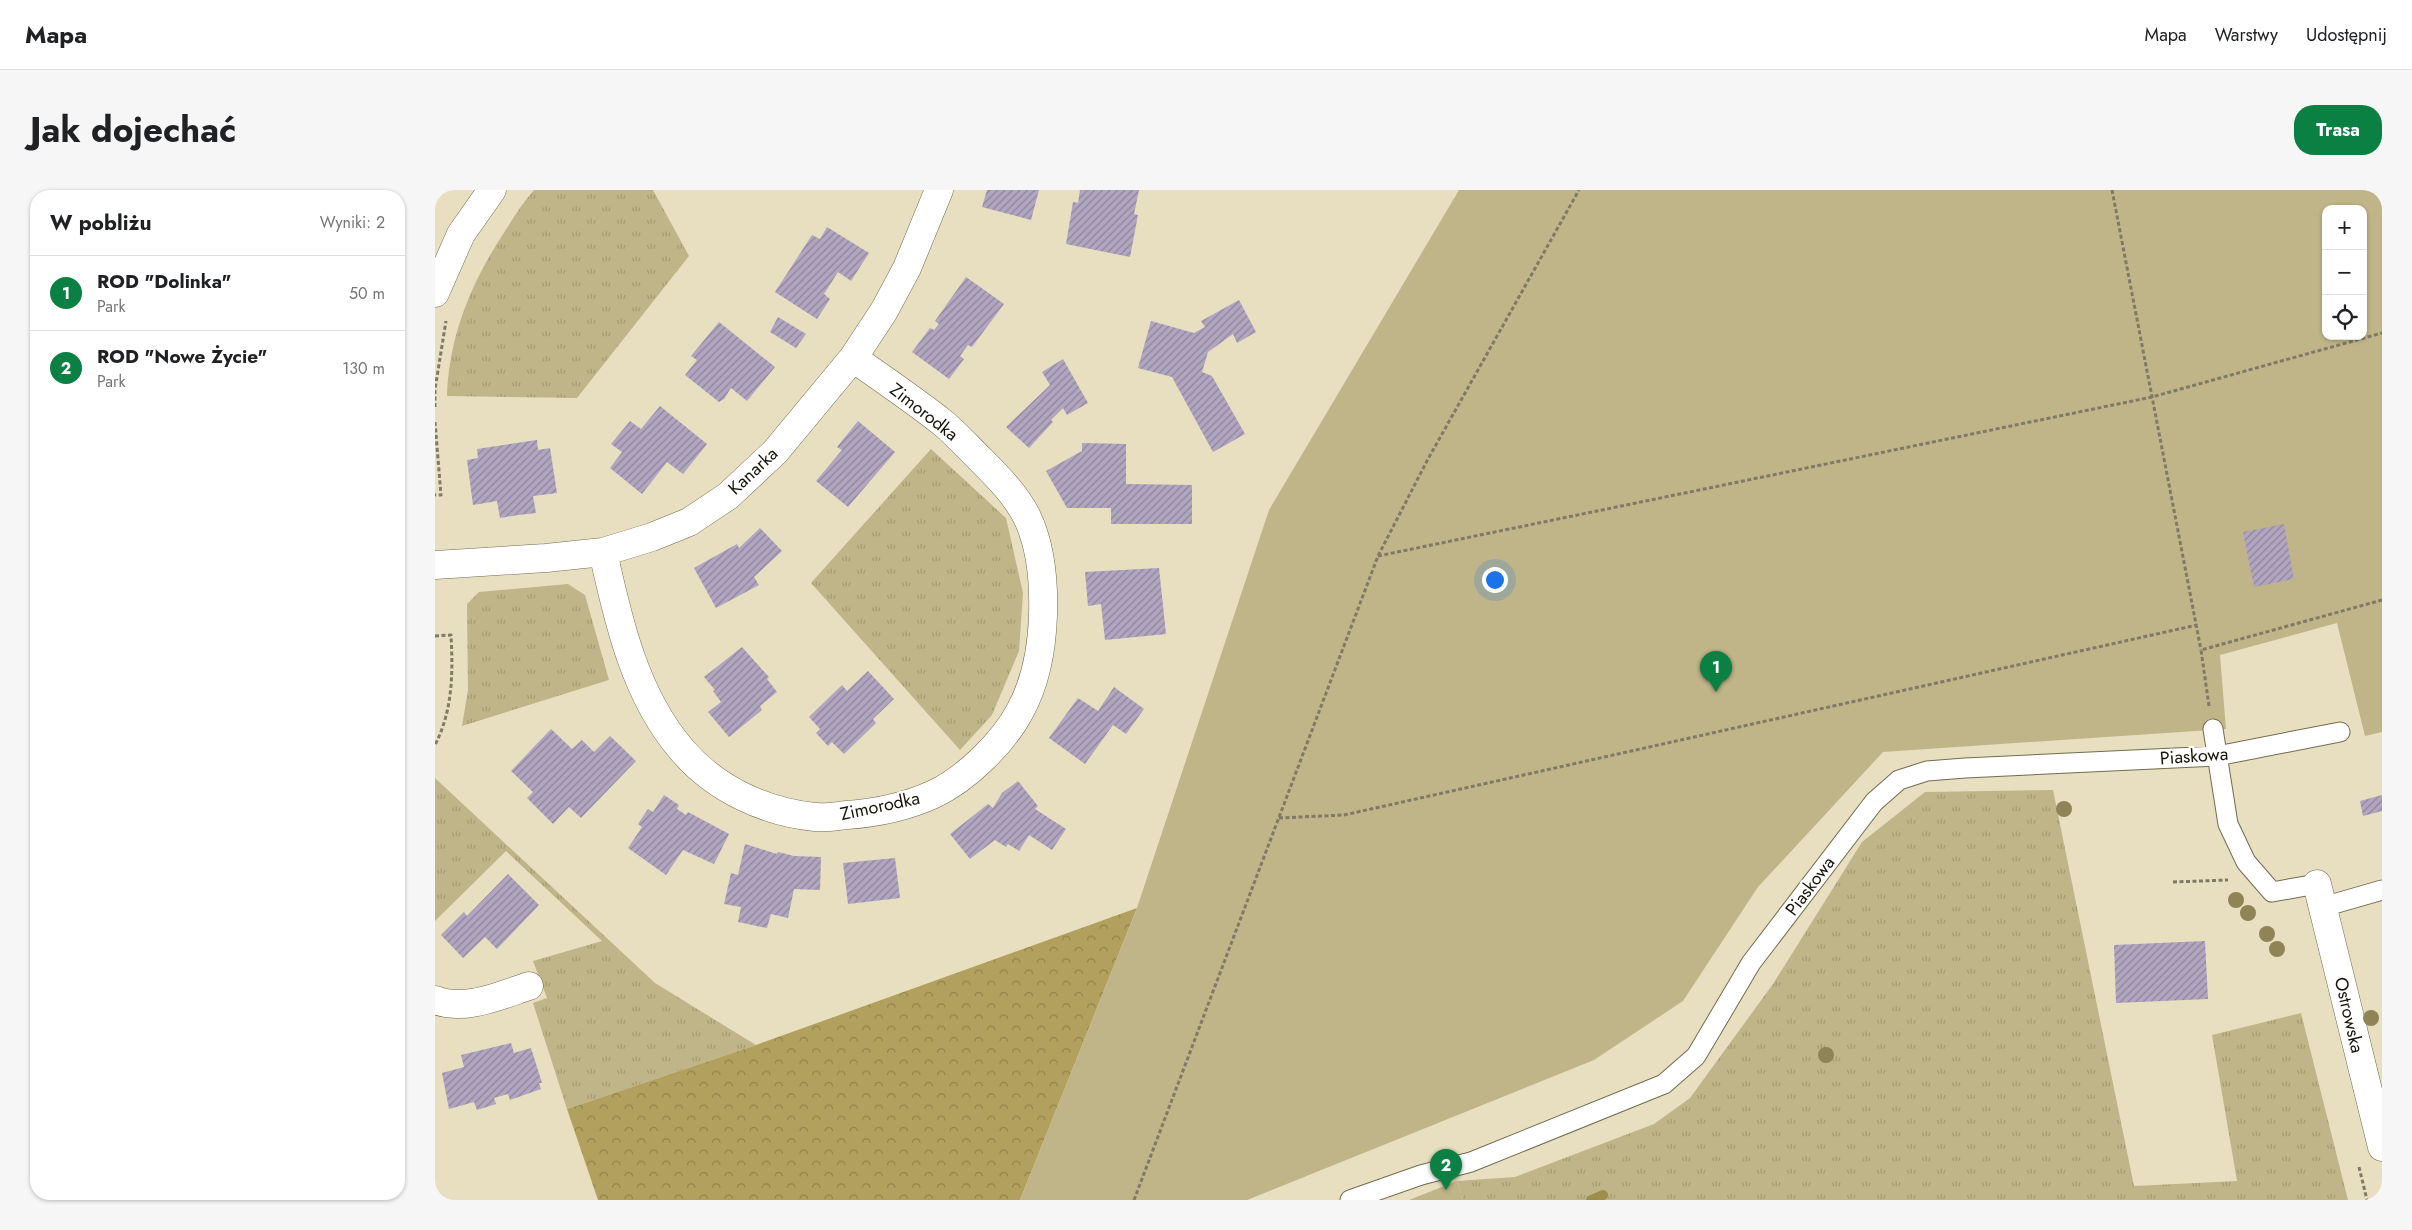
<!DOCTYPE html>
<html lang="pl">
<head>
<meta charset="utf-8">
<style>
	:root { --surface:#fff; --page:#f6f6f6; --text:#202124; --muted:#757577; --line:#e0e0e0; --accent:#0b8043 }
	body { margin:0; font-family:Jost,sans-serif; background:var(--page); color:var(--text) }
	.controls { position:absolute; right:15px; top:15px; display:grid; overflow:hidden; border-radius:10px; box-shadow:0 1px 4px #0004 }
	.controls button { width:45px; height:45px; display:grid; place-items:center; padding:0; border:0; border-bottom:1px solid var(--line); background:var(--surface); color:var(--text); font:25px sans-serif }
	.you { position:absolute; left:1059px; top:389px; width:18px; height:18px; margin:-12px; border:4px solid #fff; border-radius:50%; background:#1a73e8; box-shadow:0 0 0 8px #1a73e833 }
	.badge { display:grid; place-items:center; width:32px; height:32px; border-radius:50%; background:var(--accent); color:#fff; font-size:16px; font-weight:700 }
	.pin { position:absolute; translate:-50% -41px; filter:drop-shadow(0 1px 2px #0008) }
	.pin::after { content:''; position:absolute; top:26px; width:18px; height:15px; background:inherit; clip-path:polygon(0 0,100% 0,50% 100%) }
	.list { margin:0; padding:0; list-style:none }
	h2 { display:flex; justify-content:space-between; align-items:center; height:65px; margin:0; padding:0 20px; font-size:21px }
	h2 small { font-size:16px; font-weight:400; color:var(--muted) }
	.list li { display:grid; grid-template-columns:32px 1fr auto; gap:15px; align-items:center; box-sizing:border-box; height:75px; padding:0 20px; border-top:1px solid var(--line) }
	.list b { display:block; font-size:19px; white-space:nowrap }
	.list p { margin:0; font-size:16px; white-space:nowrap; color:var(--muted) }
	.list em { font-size:16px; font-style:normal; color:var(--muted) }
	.icon { flex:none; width:28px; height:28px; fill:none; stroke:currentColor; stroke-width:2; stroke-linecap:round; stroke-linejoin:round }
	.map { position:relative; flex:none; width:1947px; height:1010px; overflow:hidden; border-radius:20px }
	header { display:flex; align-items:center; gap:30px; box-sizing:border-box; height:70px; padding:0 25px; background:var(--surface); border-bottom:1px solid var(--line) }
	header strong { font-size:24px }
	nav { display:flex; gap:28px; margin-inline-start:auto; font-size:18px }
	.intro { display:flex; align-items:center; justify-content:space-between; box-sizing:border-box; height:120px; padding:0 30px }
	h1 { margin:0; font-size:35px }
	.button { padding:12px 22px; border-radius:20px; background:var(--accent); color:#fff; font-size:18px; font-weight:700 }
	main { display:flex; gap:30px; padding:0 30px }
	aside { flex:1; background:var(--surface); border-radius:20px; box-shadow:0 1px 4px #0004 }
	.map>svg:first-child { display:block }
</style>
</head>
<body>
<header>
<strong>Mapa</strong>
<nav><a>Mapa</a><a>Warstwy</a><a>Udostępnij</a></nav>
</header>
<div class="intro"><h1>Jak dojechać</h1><a class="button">Trasa</a></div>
<main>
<aside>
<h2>W pobliżu<small>Wyniki: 2</small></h2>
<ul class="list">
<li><span class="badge">1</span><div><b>ROD &quot;Dolinka&quot;</b><p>Park</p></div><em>50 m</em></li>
<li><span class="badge">2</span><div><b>ROD &quot;Nowe Życie&quot;</b><p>Park</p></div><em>130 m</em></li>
</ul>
</aside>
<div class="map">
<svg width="1947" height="1010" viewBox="0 0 1947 1010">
	<defs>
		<pattern id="grass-tufts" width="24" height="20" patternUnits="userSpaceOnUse" patternTransform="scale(1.25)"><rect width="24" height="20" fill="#c0b588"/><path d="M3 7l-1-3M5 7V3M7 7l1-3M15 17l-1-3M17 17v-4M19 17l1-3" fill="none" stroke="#a49b74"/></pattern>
		<pattern id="forest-crowns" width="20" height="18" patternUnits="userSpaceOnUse" patternTransform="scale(1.25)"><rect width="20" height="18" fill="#b2a15e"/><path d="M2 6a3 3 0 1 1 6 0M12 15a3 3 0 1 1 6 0" fill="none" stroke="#90824c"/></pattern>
		<pattern id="building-hatch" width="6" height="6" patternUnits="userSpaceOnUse" patternTransform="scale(1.25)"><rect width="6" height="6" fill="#b1a5c0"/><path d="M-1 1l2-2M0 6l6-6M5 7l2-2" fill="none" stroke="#8f859a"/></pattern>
	</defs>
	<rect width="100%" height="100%" fill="#e7dfc0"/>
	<path fill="url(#grass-tufts)" d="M99 0H218L254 66 142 208 12 206C14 145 37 91 70 41 79 27 88 12 99 0Z
		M496 259 571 328 588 403 584 461 557 525 525 560 376 393Z
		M133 394 150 405 174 490 27 536 33 500 32 414 44 402Z
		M0 588 220 793 321 855 132 919 98 813 112 808 98 771 167 751 71 661 0 731Z
		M1618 600 1699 996 1802 991 1777 845 1866 823 1913 1010H1028L1022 991 1080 987 1219 934 1255 908 1338 794 1427 652 1490 602Z"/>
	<path fill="url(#forest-crowns)" d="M702 718 585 1010H163L132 919 321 855Z"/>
	<path fill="#c0b588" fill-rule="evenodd" d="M1024 0H1947V542L1930 546 1902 433 1785 465 1791 539 1448 562 1323 697 1248 811 1159 870 812 1010H585L702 718 834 320ZM1891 19H1928V146H1891Z
		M1022 991 1028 1010H974Z"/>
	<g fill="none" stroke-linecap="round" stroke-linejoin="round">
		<path stroke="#9e8e4b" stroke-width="10" d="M1156 1010 1168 1005"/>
	</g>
	<path fill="url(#building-hatch)" d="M552 0H604L596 30 547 17Z
		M645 0H704L699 24 703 25 695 67 631 54 638 12 643 13Z
		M392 37 434 63 416 91 403 82 389 104 395 109 382 129 340 102 377 45 385 49Z
		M531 87 569 114 537 157 533 155 525 166 529 169 514 189 477 162 495 138 499 140 504 134 500 131Z
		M804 110 821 142 802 153 798 144 773 162 767 182 777 186 810 244 778 262 737 187 703 178 716 131 759 143 770 137 766 131Z
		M343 127 371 144 361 158 335 142Z
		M284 132 340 177 312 211 296 198 289 209 284 212 250 185 262 170 256 166Z
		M628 169 653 213 632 225 628 218 616 230 618 232 594 258 571 237 615 195 607 182Z
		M225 216 272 254 248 284 232 272 207 304 175 278 187 262 176 254 195 231 206 239Z
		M423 231 460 262 413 317 381 291 407 260 402 257Z
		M102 250 103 260 115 258 122 303 98 306 101 323 83 325 65 328 62 311 38 315 32 270 43 268 42 259Z
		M647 253 691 254V294L757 295V334H676V318H632L611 281 647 261Z
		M1849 334 1859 389 1819 397 1808 342Z
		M325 338 347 361 319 387 324 395 281 418 259 378 302 354 304 358Z
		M724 378 731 444 670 450 666 414 653 416 650 382Z
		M307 457 334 487 332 489 342 502 325 516 327 520 294 547 273 522 286 512 278 501 280 500 269 487Z
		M433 481 459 509 438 529 441 533 409 564 397 552 393 556 381 543 385 539 374 527 407 495 412 501Z
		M679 497 709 519 691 544 678 535 650 574 614 548 643 508 663 521Z
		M116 539 137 559 147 550 159 562 175 546 201 571 146 628 134 617 118 634 92 608 98 602 76 581Z
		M583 591 603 616 600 619 631 639 617 660 594 645 584 661 573 654 571 657 560 650 535 669 515 644 553 614 558 618 567 603Z
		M229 605 244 615 242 619 251 625 253 622 294 644 279 674 248 660 231 685 193 658 207 637 203 634 213 619 218 622Z
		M1947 605V621L1928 626 1925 611Z
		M310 654 342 664 343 662 359 666 386 667 385 700 359 699 353 728 336 724 332 738 303 732 306 717 289 714 296 683 303 685Z
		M460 668 465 708 413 714 408 673Z
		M73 684 104 715 62 759 50 747 28 768 6 745 29 722 32 726Z
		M1770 751 1773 809 1681 813 1679 755Z
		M76 853 79 863 96 858 107 893H104L106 899 75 910 73 904 59 908 61 914 42 920 39 912 14 919 7 883 29 877 26 865Z"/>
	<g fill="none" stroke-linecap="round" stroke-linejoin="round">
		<defs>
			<path id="lane" d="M1778 539 1793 634 1811 672 1837 702 1882 694
				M1888 717 1947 700
				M915 1010 986 985 1036 972 1229 894 1261 866 1316 773 1439 612 1464 590 1492 581 1530 578 1782 566 1905 542"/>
			<path id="street" d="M0 103 26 44 57 0
				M168 362C183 430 200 506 247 560 280 599 330 622 380 627 391 628 402 626 412 625 440 623 473 616 499 604 531 589 569 552 585 521 601 492 607 457 608 425 609 393 606 356 592 327 581 305 563 287 546 270 533 257 521 244 508 233 479 210 448 189 418 168
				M0 375 111 368 168 362 217 347 254 332 293 306 340 262 418 168 449 121 472 78 504 0
				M1882 694 1947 957
				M0 810C29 822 66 805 94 796"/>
		</defs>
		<use href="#lane" stroke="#726c50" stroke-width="21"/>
		<use href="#street" stroke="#726c50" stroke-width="29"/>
		<path stroke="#7f7a65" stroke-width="3" stroke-dasharray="4 2.5" stroke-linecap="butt" d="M1677 0 1766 460
			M0 217V199L11 131
			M0 232 6 305H0
			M943 366 1717 207 1947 143
			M0 446 16 445C18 482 18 520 0 555
			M1774 516 1766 460 1947 410
			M844 628 909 625 1762 435
			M1738 692 1793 690
			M1924 977 1932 1010
			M699 1010 943 366 993 269 1144 0"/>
		<use href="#lane" stroke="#fff" stroke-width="19"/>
		<use href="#street" stroke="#fff" stroke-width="28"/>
	</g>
	<g fill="#8e8456">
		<circle cx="1629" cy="619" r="8"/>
		<circle cx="1801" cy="710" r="8"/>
		<circle cx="1813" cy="723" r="8"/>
		<circle cx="1832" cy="744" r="8"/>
		<circle cx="1842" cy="759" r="8"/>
		<circle cx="1936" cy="828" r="8"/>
		<circle cx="1391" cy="865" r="8"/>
	</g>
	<g text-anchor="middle" stroke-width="4.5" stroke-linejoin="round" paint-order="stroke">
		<g font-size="18" fill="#161409" stroke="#fff">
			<text transform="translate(489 222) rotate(38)" y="6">Zimorodka</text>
			<text transform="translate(318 281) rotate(-43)" y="6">Kanarka</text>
			<text transform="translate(1759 566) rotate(-4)" y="6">Piaskowa</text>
			<text transform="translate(445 616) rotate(-12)" y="6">Zimorodka</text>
			<text transform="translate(1375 696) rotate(-53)" y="6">Piaskowa</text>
			<text transform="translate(1914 825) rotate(77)" y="6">Ostrowska</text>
		</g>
	</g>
</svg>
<div class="controls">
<button>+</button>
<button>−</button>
<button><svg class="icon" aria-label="locate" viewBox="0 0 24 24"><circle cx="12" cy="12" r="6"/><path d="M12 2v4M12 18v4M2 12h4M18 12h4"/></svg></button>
</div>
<div class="you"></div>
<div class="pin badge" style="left:1281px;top:502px">1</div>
<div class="pin badge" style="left:1011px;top:1000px">2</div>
</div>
</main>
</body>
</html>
